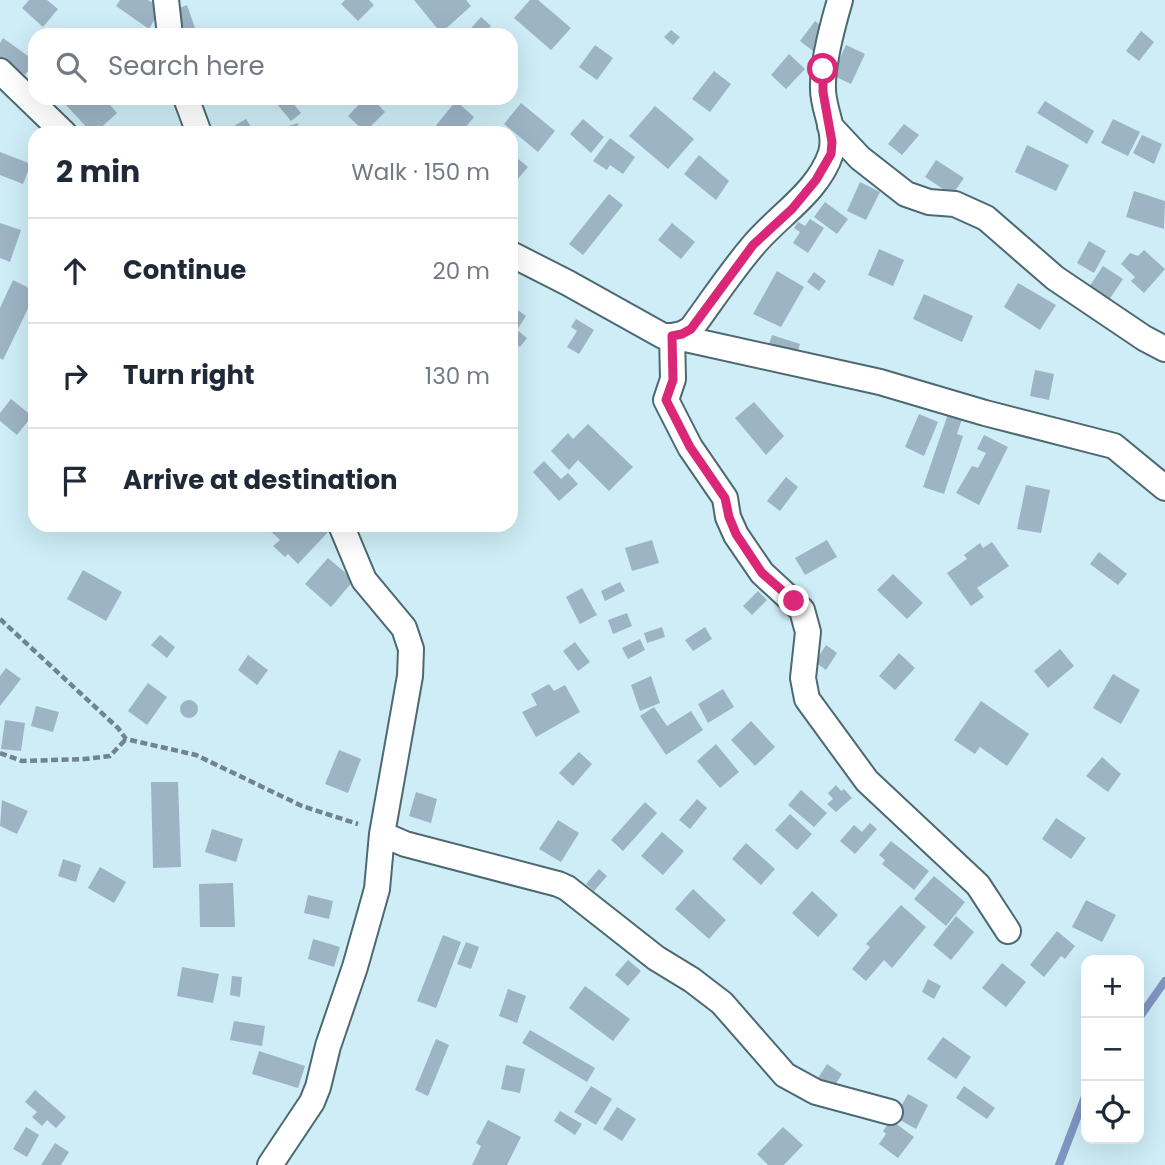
<!DOCTYPE html>
<html lang="en">
<head>
<meta charset="utf-8">
<style>
	:root { --surface:#fff; --page:#f6f6f7; --text:#1f2937; --muted:#747a83; --line:#e0e1e3 }
	body { margin:0; font-family:Poppins,sans-serif; background:var(--page); color:var(--text) }
	.controls { position:absolute; right:21px; bottom:21px; display:grid; overflow:hidden; border-radius:14px; box-shadow:0 7px 28px #0002 }
	.controls button { width:63px; height:63px; display:grid; place-items:center; padding:0; border:0; border-bottom:2px solid var(--line); background:var(--surface); color:var(--text); font:35px sans-serif }
	.stop { position:absolute; width:21px; height:21px; margin:-16px; border:5px solid #db2777; border-radius:50%; background:#fff }
	.stop.end { background:#db2777; border-color:#fff; box-shadow:0 2px 7px #0008 }
	.list { margin:0; padding:0; list-style:none }
	h2 { display:flex; justify-content:space-between; align-items:center; height:91px; margin:0; padding:0 28px; font-size:30px }
	h2 small { font-size:23px; font-weight:400; color:var(--muted) }
	.list li { display:grid; grid-template-columns:46px 1fr auto; gap:21px; align-items:center; box-sizing:border-box; height:105px; padding:0 28px; border-top:2px solid var(--line) }
	.list b { display:block; font-size:26px; white-space:nowrap }
	.list em { font-size:23px; font-style:normal; color:var(--muted) }
	.icon { flex:none; width:38px; height:38px; fill:none; stroke:currentColor; stroke-width:2; stroke-linecap:round; stroke-linejoin:round }
	.map { position:relative; flex:none; width:1165px; height:1165px; overflow:hidden }
	.search { position:absolute; background:var(--surface); box-shadow:0 7px 28px #0002; left:28px; top:28px; width:490px; height:77px; display:flex; align-items:center; gap:18px; box-sizing:border-box; padding:0 24px; border-radius:21px; color:var(--muted); font-size:26px }
	.panel { position:absolute; background:var(--surface); box-shadow:0 7px 28px #0002; left:28px; top:126px; width:490px; height:406px; border-radius:21px }
	.map>svg:first-child { display:block }
</style>
</head>
<body>
<div class="map">
<svg width="1165" height="1165" viewBox="0 0 1165 1165">
	<rect width="100%" height="100%" fill="#ceedf6"/>
	<g fill="none" stroke-linecap="round" stroke-linejoin="round">
		<path stroke="#8195c2" stroke-width="8" d="M1139 1018 1165 981
			M1059 1165 1086 1094"/>
	</g>
	<path fill="#9db4c5" d="M29 0H47L58 9 43 27 22 8Z
		M120 0H148L161 8 149 29 116 6Z
		M345 0H369L374 5 358 21 341 4Z
		M414 0H466L471 6 441 33Z
		M530 0H538L571 28 551 50 514 18Z
		M187 5 195 28 185 32 177 9Z
		M481 17 491 26 483 35H465Z
		M815 21 828 31 813 51 800 41Z
		M671 30 680 37 673 45 664 37Z
		M1141 31 1154 42 1139 61 1126 51Z
		M3 38 35 61 25 75 0 57V43Z
		M595 45 613 58 597 80 579 67Z
		M846 45 865 54 851 84 832 75Z
		M789 54 805 69 786 89 771 75Z
		M714 71 731 84 710 112 692 99Z
		M72 98H104L117 113 95 133H92L65 104Z
		M282 98H289L301 113 291 121 276 103Z
		M365 98H372L385 112 365 132 348 116Z
		M456 101 474 117 461 133H437L433 129Z
		M1045 101 1094 131 1087 144 1037 113Z
		M521 103 555 131 538 152 504 124Z
		M655 106 694 139 668 169 629 136Z
		M246 119 255 133H222Z
		M583 119 604 137 591 153 570 134Z
		M1113 119 1140 132 1128 156 1101 143Z
		M299 123 294 133H267V132Z
		M904 124 919 135 902 155 888 144Z
		M1142 135 1162 144 1154 164 1133 153Z
		M610 138 635 157 623 174 610 165 607 170 593 161Z
		M1027 145 1069 165 1056 191 1015 172Z
		M0 152 31 164 23 184 0 175Z
		M511 153 528 167 511 187Z
		M699 155 729 181 716 200 684 174Z
		M936 160 964 178 952 195 925 177Z
		M860 182 880 192 866 220 847 211Z
		M1134 191 1165 201 1164 229 1126 217Z
		M609 194 623 205 583 255 569 244Z
		M825 202 848 219 837 234 814 217Z
		M810 219 824 228 808 253 793 243 800 232 794 228 798 222 805 226Z
		M0 223 21 230 10 262 0 258Z
		M672 223 695 242 681 259 658 240Z
		M1089 241 1106 251 1094 273 1077 263Z
		M879 249 904 260 893 286 868 275Z
		M1144 250 1165 269 1144 293 1131 281 1135 277 1121 264 1130 253 1138 256Z
		M1103 266 1123 279 1107 303 1087 290Z
		M777 271 804 287 781 327 753 314Z
		M814 272 826 281 819 291 807 282Z
		M13 280 35 291V294L3 360 0 358V308Z
		M1018 283 1056 305 1040 330 1004 307Z
		M924 294 973 316 962 342 913 319Z
		M511 305 526 316 517 330 527 338 520 347 511 340Z
		M576 319 594 330 579 354 567 347 577 331 571 327Z
		M772 335 800 344 796 357 768 347Z
		M1035 370 1054 374 1049 400 1030 396Z
		M11 399 32 416 17 435 0 421V413Z
		M754 402 784 436 766 455 735 418Z
		M919 414 938 422 924 456 905 447Z
		M948 414 962 419 957 434 963 436 944 494 923 487Z
		M588 424 633 467 609 491 578 460 569 470 551 451 568 433 573 439Z
		M984 435 1008 447 979 505 956 493 972 466 978 468 986 453 977 449Z
		M544 461 561 479 568 473 578 484 559 501 533 472Z
		M786 477 798 487 780 511 767 501Z
		M1026 485 1050 490 1041 533 1017 529Z
		M264 525H325L330 530 298 564 288 554 285 557 273 546 280 540Z
		M652 540 659 563 632 571 625 548Z
		M827 540 837 557 805 575 795 558Z
		M992 542 1009 566 977 588 984 597 971 606 947 573 967 559 964 555 980 543 983 548Z
		M1099 552 1127 574 1118 585 1090 564Z
		M328 558 354 580 331 607 305 584Z
		M83 570 122 592 106 621 67 599Z
		M893 574 923 603 907 619 877 590Z
		M620 582 625 591 605 601 601 591Z
		M582 588 597 615 580 624 566 597Z
		M758 591 767 600 752 615 743 606Z
		M627 613 632 626 613 634 608 620Z
		M662 627 665 637 647 643 644 633Z
		M705 627 712 639 693 651 685 640Z
		M160 635 175 647 167 658 151 645Z
		M640 639 645 650 628 659 622 648Z
		M575 642 590 662 578 671 563 651Z
		M826 645 837 653 826 670 815 662Z
		M1060 649 1074 666 1048 688 1034 671Z
		M899 653 915 668 895 690 879 676Z
		M248 655 268 670 257 685 238 670Z
		M6 668 21 679 0 706V676Z
		M1113 674 1140 690 1121 724 1093 708Z
		M651 676 660 703 640 711 631 685Z
		M148 683 167 697 147 725 128 711Z
		M549 684 554 691 565 685 580 712 536 737 522 712 537 705 531 694Z
		M723 689 734 707 708 723 698 704Z
		M180 709a9 9 0 1 1 18 0a9 9 0 1 1-18 0Z
		M981 701 1029 734 1007 766 980 747 975 754 954 740Z
		M36 706 59 712 53 732 31 726Z
		M654 707 667 726 691 711 703 730 666 755 640 716Z
		M5 720 25 723 21 751 1 749Z
		M751 721 775 747 755 766 731 740Z
		M716 744 739 772 720 788 697 761Z
		M339 750 361 759 348 793 325 784Z
		M579 752 592 764 573 786 559 773Z
		M1102 757 1121 774 1108 792 1086 776Z
		M151 782H178L181 867 153 868Z
		M836 785 841 791 844 789 852 798 836 812 827 804 833 799 828 793Z
		M801 790 827 813 814 827 788 805Z
		M416 792 437 799 431 823 409 816Z
		M697 799 707 808 690 829 679 820Z
		M2 800 28 811 17 834 0 826Z
		M645 802 657 813 623 851 611 840Z
		M790 814 812 834 797 850 775 830Z
		M1056 818 1086 838 1071 859 1042 839Z
		M558 820 579 833 561 862 539 849Z
		M870 823 877 829 855 854 840 841 854 825 862 832Z
		M212 829 243 839 236 862 205 852Z
		M662 832 684 851 663 875 641 856Z
		M891 841 929 871 914 890 882 864 885 860 879 855Z
		M746 843 775 869 761 885 732 859Z
		M63 859 81 865 76 882 58 876Z
		M100 867 126 882 114 903 88 888Z
		M599 869 607 876 594 891 586 884Z
		M934 876 965 902 946 926 914 899Z
		M233 883 235 927H200L199 884Z
		M693 889 726 920 709 939 675 909Z
		M812 891 838 915 818 937 792 913Z
		M308 895 333 901 329 919 304 913Z
		M1086 900 1116 915 1102 942 1072 927Z
		M901 905 926 927 892 968 884 960 866 981 852 969 870 947 866 944Z
		M956 916 974 932 951 960 933 945Z
		M1057 931 1075 946 1065 959 1061 956 1044 977 1030 965Z
		M443 935 461 942 436 1008 417 1001Z
		M313 939 340 947 334 967 308 959Z
		M466 942 479 947 471 969 457 964Z
		M628 960 641 971 628 986 615 975Z
		M1002 963 1026 982 1006 1007 982 988Z
		M182 967 219 974 213 1003 177 996Z
		M232 976 242 977 240 997 230 995Z
		M928 979 941 986 934 999 922 992Z
		M585 986 630 1019 613 1041 569 1008Z
		M508 989 526 996 517 1023 499 1016Z
		M234 1021 265 1026 262 1046 230 1040Z
		M530 1030 595 1068 587 1082 522 1043Z
		M943 1037 971 1057 956 1079 927 1059Z
		M436 1039 449 1045 428 1096 415 1090Z
		M259 1051 305 1066 298 1088 252 1074Z
		M827 1064 842 1074 828 1096 813 1086Z
		M506 1065 525 1069 520 1093 501 1089Z
		M591 1086 612 1099 596 1125 574 1112Z
		M964 1086 995 1108 987 1119 956 1098Z
		M35 1090 66 1117 56 1128 47 1120 42 1126 32 1117 37 1112 25 1102Z
		M908 1094 928 1105 916 1129 895 1117Z
		M617 1107 636 1119 622 1141 603 1129Z
		M560 1111 582 1124 575 1135 554 1121Z
		M488 1120 521 1137 507 1165H472L481 1146 476 1143Z
		M891 1120 914 1137 898 1158 879 1144 886 1134 883 1131Z
		M26 1127 39 1135 27 1157 13 1149Z
		M783 1127 803 1145 784 1165H768L757 1154Z
		M55 1143 69 1152 61 1165H41Z"/>
	<g fill="none" stroke-linecap="round" stroke-linejoin="round">
		<defs>
			<path id="minor" d="M166 0 170 35
				M0 71 64 133
				M186 98 199 133
				M830 126 860 158 906 194 929 202 955 204 986 218 1055 278 1144 338 1165 349
				M511 254 568 283 663 336H672L880 382 985 413 1114 446 1165 488
				M672 336 673 379 666 400 690 447 725 498 728 517 736 535 762 573 802 610 808 632 803 678 807 699 867 781 978 885 1008 931
				M672 336 682 334 691 329C711 302 730 273 752 247 777 216 818 193 831 153 837 132 823 110 823 89 822 65 833 24 840 0
				M382 834 405 844 558 884 567 888 656 958 692 980 722 1003 785 1075 816 1092 890 1112
				M270 1165 312 1102 318 1087 328 1046 355 967 377 889 382 834 410 676 411 649 404 628 364 580 341 525"/>
		</defs>
		<use href="#minor" stroke="#4d6971" stroke-width="28"/>
		<path stroke="#70858b" stroke-width="4.5" stroke-dasharray="7 3.5" stroke-linecap="butt" d="M0 619 118 728 126 739 196 755 302 806 358 824
			M0 753 22 761 85 759 110 756 126 739"/>
		<use href="#minor" stroke="#fff" stroke-width="24"/>
	</g>
	<g fill="none" stroke-linecap="round" stroke-linejoin="round">
		<path stroke="#db2777" stroke-width="9" d="M794 601 762 573 736 534 729 517 725 498 690 447 666 400 673 380 672 336 682 334 691 329 753 245 792 209 816 180 831 154 832 142 823 92V69"/>
	</g>
</svg>
<div class="controls">
<button>+</button>
<button>−</button>
<button><svg class="icon" aria-label="locate" viewBox="0 0 24 24"><circle cx="12" cy="12" r="6"/><path d="M12 2v4M12 18v4M2 12h4M18 12h4"/></svg></button>
</div>
<div class="stop" style="left:823px;top:69px"></div>
<div class="stop end" style="left:794px;top:601px"></div>
<div class="search"><svg class="icon" aria-label="search" viewBox="0 0 24 24"><circle cx="10" cy="10" r="6"/><path d="M15 15l6 6"/></svg>Search here</div>
<section class="panel">
<h2>2 min<small>Walk · 150 m</small></h2>
<ul class="list">
<li><svg class="icon" aria-label="ahead" viewBox="0 0 24 24"><path d="M12 20V5M6 11l6-6 6 6"/></svg><div><b>Continue</b></div><em>20 m</em></li>
<li><svg class="icon" aria-label="right" viewBox="0 0 24 24"><path d="M7 20v-9h11M14 6l5 5-5 5"/></svg><div><b>Turn right</b></div><em>130 m</em></li>
<li><svg class="icon" aria-label="arrive" viewBox="0 0 24 24"><path d="M6 21V4h12l-3 4 3 4H6"/></svg><div><b>Arrive at destination</b></div></li>
</ul>
</section>
</div>
</body>
</html>
